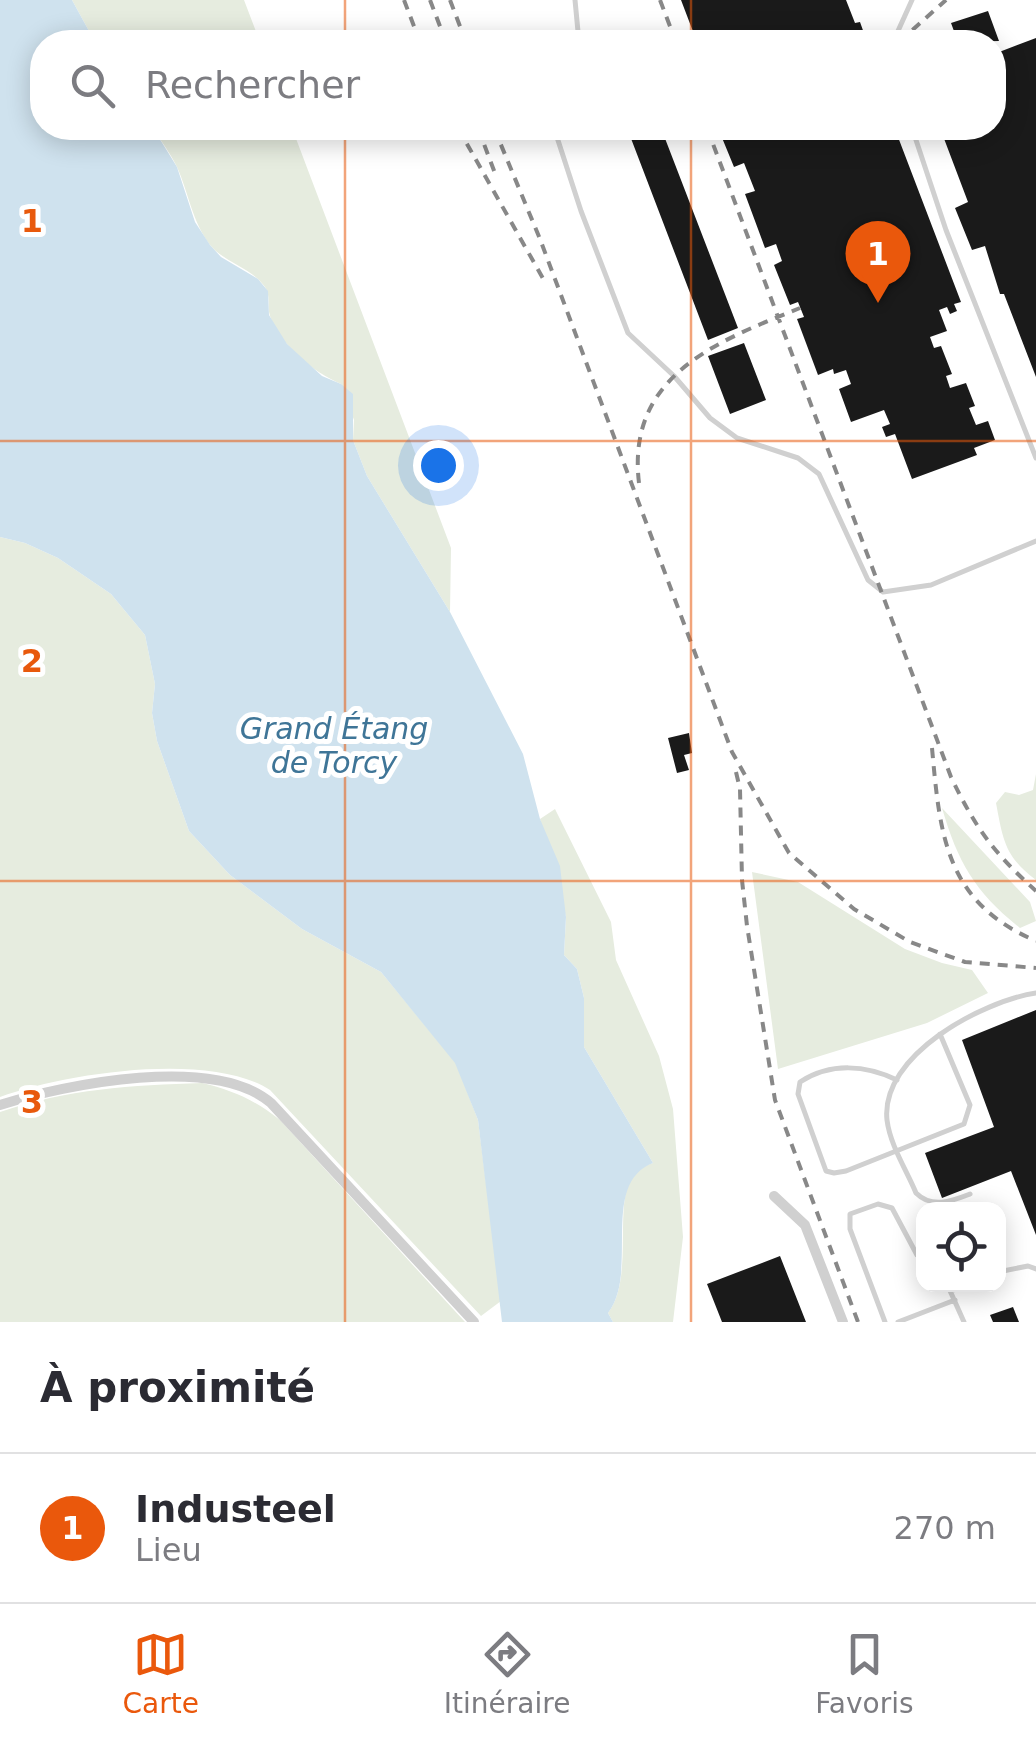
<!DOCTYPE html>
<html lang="fr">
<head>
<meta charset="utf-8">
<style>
	:root { --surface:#fff; --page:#f7f7f7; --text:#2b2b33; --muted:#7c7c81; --line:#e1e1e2; --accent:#ea580c }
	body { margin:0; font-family:"DejaVu Sans",sans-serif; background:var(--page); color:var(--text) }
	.controls { position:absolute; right:30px; bottom:30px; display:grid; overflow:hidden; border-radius:20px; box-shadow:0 5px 25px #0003 }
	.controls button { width:90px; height:90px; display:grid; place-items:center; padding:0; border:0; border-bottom:2px solid var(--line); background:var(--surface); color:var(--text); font:50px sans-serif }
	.you { position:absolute; left:438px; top:465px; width:35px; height:35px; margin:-25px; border:8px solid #fff; border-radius:50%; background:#1a73e8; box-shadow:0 0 0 15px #1a73e833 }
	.badge { display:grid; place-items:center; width:65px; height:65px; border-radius:50%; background:var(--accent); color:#fff; font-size:32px; font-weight:700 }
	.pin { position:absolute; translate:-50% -82px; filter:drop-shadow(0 2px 5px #0008) }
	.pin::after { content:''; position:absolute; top:52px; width:35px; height:30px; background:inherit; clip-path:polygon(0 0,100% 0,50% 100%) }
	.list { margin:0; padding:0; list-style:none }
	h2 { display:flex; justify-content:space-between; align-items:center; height:130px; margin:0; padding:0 40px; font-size:42px }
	h2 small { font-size:32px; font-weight:400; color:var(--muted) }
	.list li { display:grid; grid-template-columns:65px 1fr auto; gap:30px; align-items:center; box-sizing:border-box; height:150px; padding:0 40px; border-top:2px solid var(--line) }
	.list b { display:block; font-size:38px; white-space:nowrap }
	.list p { margin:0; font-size:32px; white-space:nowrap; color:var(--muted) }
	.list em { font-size:32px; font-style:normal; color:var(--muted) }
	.icon { flex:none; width:55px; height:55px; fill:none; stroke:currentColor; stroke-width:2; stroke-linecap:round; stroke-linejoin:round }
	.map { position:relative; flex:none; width:1036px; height:1322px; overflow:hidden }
	.search { position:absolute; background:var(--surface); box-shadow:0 5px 25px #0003; left:30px; right:30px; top:30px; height:110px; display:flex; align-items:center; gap:25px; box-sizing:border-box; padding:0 35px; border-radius:40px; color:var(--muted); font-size:38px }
	.sheet { height:280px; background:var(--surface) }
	nav { display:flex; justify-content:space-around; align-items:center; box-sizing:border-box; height:140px; border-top:2px solid var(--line); background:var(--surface); font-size:28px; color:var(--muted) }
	nav a { display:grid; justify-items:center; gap:5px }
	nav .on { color:var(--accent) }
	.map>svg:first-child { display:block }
</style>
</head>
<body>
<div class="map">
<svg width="1036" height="1322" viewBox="0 0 1036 1322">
	<rect width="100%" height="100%" fill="#fff"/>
	<path fill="#e6ecdf" d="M72 0H244L260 42H95Z
		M153 128H292L451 548 450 612 367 476 353 440 354 420 341 384C313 372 281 346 270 316 267 306 271 296 265 287 252 268 225 263 210 245 192 221 189 194 177 167 171 154 161 141 153 128Z
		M0 537 25 543 58 558 111 594 145 635 155 684 152 713 157 741 189 831 230 875 302 929 381 972 456 1063 478 1120 501 1301 481 1316 270 1090C210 1051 65 1073 0 1097Z
		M1036 774V880C1005 857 1003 840 996 803L1005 792 1019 795 1033 790Z
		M942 808 1030 902 1036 921 1020 928C975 892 958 863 942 808Z
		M555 809 611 922 616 960 659 1056 673 1109 683 1237 673 1322H613L608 1313C637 1275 609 1192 638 1169 643 1166 648 1165 653 1163L584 1047V998L577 969 564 955 566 917 540 819Z
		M752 872 798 882 905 949 942 963 972 970 988 993 927 1023 778 1069Z
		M202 1083C232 1090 255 1100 280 1120L465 1322H0V1112C67 1089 132 1085 202 1083Z"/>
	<path fill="#cfe2ee" d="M0 0H72L95 42H42V128H153L177 167 195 222 210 245 221 257 258 279 268 291 269 315 287 344 322 376 341 384 353 394V440L367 476 450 612 523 754 540 819 560 866 566 917 564 955 577 969 584 998V1047L653 1163C599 1184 640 1271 608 1313L613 1322H502L478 1120 455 1063 381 972 302 929 230 875 189 831 157 741 152 713 155 684 145 635 111 594 58 558 25 543 0 537Z"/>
	<path fill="#1a1a1a" d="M681 0H846L855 23 860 22 865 36 861 38 862 42H697Z
		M988 11 999 41 958 42 951 23Z
		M1036 38V377L1004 294H1000L985 246 972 250 955 208 968 202 940 128H994V54Z
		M627 128H661L738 328 708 340Z
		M718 128H902L905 134 898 137 961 302 954 304 957 311 950 314 947 307 939 310 947 331 930 337 934 348 941 346 952 374 946 376 950 388 966 383 975 406 969 408 976 425 988 421 995 440 974 448 977 455 912 479 895 434 886 437 882 427 890 424 884 410 851 422 839 389 851 384 846 370 834 374 833 369 818 375 797 319 804 317 798 302 790 305 774 265 782 261 776 244 765 248 745 194 755 191 744 163 734 167Z
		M744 343 766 400 730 414 708 356Z
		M689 733 692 753 684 755 689 770 677 773 668 738Z
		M1036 1010V1235L1011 1171 942 1198 925 1153 994 1127 962 1040Z
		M780 1256 806 1322H722L707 1284Z
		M1013 1307 1019 1322H993L990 1315Z"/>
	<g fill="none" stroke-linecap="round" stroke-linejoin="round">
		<path stroke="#d0d0d0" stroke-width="5" d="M575 0 579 42
			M893 42 912 0
			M554 128 581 211 628 333 674 376 710 418 737 438 798 458 819 474 868 580 883 592 931 585 1036 541
			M912 128 946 230 1036 458
			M897 1080C866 1065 831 1062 800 1082L798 1094 826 1171 834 1173 846 1171 964 1124 970 1105 940 1034
			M970 1194C952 1201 932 1209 916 1193 907 1171 890 1145 887 1120 880 1055 983 1001 1036 993
			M998 1272 1028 1266 1036 1269
			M947 1284 964 1322
			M951 1291 968 1284
			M885 1322 850 1229V1214L878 1204 892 1208 917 1255 924 1258
			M898 1322 955 1300"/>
		<path stroke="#d0d0d0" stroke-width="10" d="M0 1105C67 1084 214 1054 271 1103L474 1322
			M774 1196 805 1225 843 1322"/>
		<path stroke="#888" stroke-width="4" stroke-dasharray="10 8" stroke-linecap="butt" d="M404 0 420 42
			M430 0 446 42
			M450 0 466 42
			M660 0 676 42
			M899 42 946 0
			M458 128 545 282
			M478 128 496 176
			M494 128 540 239 732 752 789 853 854 909 910 942 965 962 1036 968
			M707 128 951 777C976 829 993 852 1036 891
			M639 483C626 375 718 341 800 308
			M932 748C940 835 945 902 1036 941
			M736 772 740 789 742 880 747 926 775 1100 858 1322"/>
	</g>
	<path fill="none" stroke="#e8590c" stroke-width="2.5" stroke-opacity="0.55" d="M345 0V42M691 0V42M345 128V1322M691 128V1322M0 441H1036M0 881H1036"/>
	<g text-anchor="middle" stroke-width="10" stroke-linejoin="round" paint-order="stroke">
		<g font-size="30" font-style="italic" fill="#3f7597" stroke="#fff">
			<text x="334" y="739">Grand Étang<tspan x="334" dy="34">de Torcy</tspan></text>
		</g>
	</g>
	<g font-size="32" text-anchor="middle" font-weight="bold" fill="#e8590c" stroke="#fff" stroke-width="10" stroke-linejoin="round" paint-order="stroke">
		<text x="32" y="232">1</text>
		<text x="32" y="672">2</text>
		<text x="32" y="1113">3</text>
	</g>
</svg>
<div class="controls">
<button><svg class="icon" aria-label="locate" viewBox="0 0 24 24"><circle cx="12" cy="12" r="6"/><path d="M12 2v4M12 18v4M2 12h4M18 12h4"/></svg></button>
</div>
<div class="you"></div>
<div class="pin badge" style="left:878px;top:303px">1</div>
<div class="search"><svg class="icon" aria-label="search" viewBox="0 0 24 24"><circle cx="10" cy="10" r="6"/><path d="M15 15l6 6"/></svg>Rechercher</div>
</div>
<section class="sheet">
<h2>À proximité<small></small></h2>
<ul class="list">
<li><span class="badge">1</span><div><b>Industeel</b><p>Lieu</p></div><em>270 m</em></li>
</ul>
</section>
<nav>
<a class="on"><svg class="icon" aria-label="map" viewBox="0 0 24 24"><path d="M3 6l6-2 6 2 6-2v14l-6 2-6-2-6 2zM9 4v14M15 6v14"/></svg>Carte</a>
<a><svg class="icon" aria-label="directions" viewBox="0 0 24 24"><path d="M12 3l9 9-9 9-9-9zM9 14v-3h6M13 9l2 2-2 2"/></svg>Itinéraire</a>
<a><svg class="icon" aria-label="saved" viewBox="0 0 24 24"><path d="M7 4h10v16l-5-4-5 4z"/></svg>Favoris</a>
</nav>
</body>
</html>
